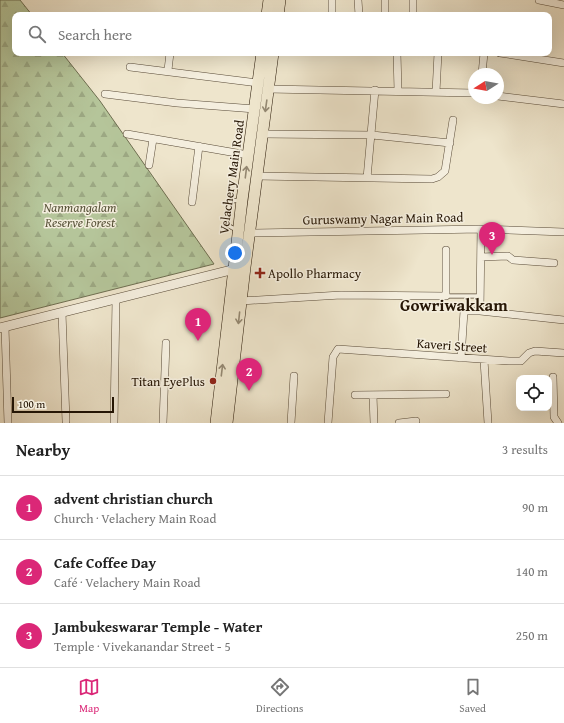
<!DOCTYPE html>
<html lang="en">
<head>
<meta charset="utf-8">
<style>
	:root { --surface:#fff; --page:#f2f2f2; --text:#222; --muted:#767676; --line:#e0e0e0; --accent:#db2777 }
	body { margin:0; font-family:"Gentium Book Plus",serif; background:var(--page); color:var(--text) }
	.controls { position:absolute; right:12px; bottom:12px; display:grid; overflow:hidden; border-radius:8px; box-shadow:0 4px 16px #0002 }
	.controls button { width:36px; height:36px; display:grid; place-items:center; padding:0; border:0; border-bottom:1px solid var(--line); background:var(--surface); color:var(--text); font:20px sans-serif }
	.compass { position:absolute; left:468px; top:68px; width:36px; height:36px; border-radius:50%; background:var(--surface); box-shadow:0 4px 16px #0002; rotate:259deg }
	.scale { position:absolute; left:12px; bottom:10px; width:102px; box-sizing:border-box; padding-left:4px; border:2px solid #261605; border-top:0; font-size:11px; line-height:14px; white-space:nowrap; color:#261605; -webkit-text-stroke:3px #f4eede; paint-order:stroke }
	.you { position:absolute; left:235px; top:253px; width:14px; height:14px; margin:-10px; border:3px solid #fff; border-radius:50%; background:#1a73e8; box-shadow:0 0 0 6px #1a73e833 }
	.badge { display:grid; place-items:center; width:26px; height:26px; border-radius:50%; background:var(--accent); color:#fff; font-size:13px; font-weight:700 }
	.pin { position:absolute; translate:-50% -33px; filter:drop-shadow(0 1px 2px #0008) }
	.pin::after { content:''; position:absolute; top:21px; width:14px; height:12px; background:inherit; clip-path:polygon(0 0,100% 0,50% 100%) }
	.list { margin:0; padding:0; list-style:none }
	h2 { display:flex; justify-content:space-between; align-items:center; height:52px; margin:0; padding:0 16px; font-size:17px }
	h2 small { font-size:13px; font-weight:400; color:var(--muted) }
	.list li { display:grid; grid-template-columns:26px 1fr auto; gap:12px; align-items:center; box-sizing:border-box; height:64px; padding:0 16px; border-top:1px solid var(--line) }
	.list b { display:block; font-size:15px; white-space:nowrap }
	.list p { margin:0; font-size:13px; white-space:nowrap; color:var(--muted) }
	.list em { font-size:13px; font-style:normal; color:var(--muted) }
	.icon { flex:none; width:22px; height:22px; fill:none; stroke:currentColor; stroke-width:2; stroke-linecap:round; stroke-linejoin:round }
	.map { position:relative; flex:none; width:564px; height:423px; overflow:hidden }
	.search { position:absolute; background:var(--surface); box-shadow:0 4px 16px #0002; left:12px; right:12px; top:12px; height:44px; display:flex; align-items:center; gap:10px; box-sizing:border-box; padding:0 14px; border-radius:8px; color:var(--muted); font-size:15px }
	.sheet { height:244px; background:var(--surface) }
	nav { display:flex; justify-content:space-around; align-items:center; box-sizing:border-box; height:56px; border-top:1px solid var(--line); background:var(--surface); font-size:11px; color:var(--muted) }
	nav a { display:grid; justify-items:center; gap:2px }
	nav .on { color:var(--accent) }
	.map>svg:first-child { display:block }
</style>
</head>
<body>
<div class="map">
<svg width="564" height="423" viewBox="0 0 564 423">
	<defs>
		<pattern id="forest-firs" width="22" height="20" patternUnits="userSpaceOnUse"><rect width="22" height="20" fill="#b5c59a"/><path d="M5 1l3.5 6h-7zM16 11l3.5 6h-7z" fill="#9ca883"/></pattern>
	</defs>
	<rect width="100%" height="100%" fill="#eee5cc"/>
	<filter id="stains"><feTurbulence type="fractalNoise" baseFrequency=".005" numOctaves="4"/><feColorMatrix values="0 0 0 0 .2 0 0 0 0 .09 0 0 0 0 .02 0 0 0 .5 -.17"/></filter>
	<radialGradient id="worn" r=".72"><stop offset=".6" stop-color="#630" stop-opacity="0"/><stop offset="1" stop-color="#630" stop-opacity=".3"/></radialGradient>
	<path fill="url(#forest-firs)" stroke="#6e6e50" d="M0 0H20L32 15H15V53H62L100 101 214 264 0 318Z"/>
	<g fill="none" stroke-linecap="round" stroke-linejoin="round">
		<defs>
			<path id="service" d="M237 230C235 229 230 227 228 225 225 220 229 205 232 201L240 200
				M446 296H480"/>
			<path id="minor" d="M332 0V15
				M358 0 359 15
				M385 0V15
				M413 0V15
				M539 0 564 5
				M397 53 398 91
				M500 53 564 63
				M130 67 258 83
				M168 70 170 53
				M482 74 484 53
				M268 89 474 93
				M436 92 438 53
				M105 94 177 103 255 109
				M498 96 564 104
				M127 134 248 155
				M262 134 372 135 450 143
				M149 165 153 139
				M257 176 432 179 438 177 445 171 453 120
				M367 178 375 90
				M192 202 199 146
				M249 233 481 229 564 232
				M481 257 508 256 513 260 554 263
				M241 301 341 295 446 296V250
				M480 311 481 229
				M62 313 66 421
				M5 327 8 423
				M461 358 464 311H480L564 320
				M484 360 488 423
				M553 377 554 417 558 423
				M355 395 446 394
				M373 395 374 423
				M114 423 116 299
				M163 423 166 343
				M291 423 294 376
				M328 423 333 357 338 349 509 361H521L529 353 535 351 564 353
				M399 423 416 421"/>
			<path id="tertiary" d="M0 328 239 268"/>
			<path id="primary" d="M267 15 269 0
				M278 15 280 0
				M216 423 242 200 262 53
				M227 423 245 267 273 53"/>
		</defs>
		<use href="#service" stroke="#584a37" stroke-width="5"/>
		<use href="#minor" stroke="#584a37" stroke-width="8"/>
		<use href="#tertiary" stroke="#584a37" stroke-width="10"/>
		<use href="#primary" stroke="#261605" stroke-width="12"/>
		<use href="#service" stroke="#f4eede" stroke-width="3.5"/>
		<use href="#minor" stroke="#f4eede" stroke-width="7"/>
		<use href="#tertiary" stroke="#f4eede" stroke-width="9"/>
		<use href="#primary" stroke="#eee5cc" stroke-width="11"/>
	</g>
	<defs><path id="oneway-shaft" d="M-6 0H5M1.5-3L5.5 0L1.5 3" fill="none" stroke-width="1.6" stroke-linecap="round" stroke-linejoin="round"/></defs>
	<g stroke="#948872">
		<use href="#oneway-shaft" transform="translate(266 106) rotate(98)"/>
		<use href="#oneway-shaft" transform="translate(246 172) rotate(-83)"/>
		<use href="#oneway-shaft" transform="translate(239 318) rotate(96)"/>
		<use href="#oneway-shaft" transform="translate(222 370) rotate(-83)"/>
	</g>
	<g fill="#8f2418" stroke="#f4eede" stroke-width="1.5">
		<path d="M258 267h4v4h4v4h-4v4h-4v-4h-4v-4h4z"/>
		<circle cx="213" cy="381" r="4"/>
	</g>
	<g text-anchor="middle" stroke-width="3" stroke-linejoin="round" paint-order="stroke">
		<g font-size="13" fill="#261605" stroke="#f4eede">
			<text transform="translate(231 177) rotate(-82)" y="5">Velachery Main Road</text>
			<text transform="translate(383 218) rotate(-1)" y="5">Guruswamy Nagar Main Road</text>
			<text transform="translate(452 345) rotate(4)" y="5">Kaveri Street</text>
		</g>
		<g font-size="13" font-style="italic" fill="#585339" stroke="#f4eede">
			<text x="80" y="212">Nanmangalam<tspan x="80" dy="15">Reserve Forest</tspan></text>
		</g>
		<g font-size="13" fill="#261605" stroke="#f4eede" text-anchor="start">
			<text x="268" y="278">Apollo Pharmacy</text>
			<text x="205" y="386" text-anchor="end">Titan EyePlus</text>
		</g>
		<g font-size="17" font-weight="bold" fill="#261605" stroke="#f4eede">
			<text x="454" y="311">Gowriwakkam</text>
		</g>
	</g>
	<rect width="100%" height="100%" filter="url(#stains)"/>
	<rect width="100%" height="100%" fill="url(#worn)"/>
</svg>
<div class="controls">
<button><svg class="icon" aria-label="locate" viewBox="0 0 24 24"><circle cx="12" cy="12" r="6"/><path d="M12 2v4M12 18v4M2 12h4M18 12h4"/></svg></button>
</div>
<svg class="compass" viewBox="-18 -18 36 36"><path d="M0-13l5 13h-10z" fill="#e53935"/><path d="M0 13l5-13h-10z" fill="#767676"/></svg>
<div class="scale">100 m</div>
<div class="you"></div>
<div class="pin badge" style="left:198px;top:341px">1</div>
<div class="pin badge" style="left:249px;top:391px">2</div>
<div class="pin badge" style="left:492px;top:255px">3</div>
<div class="search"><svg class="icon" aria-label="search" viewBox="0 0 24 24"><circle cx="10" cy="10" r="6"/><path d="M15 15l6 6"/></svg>Search here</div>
</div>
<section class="sheet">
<h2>Nearby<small>3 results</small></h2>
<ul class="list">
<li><span class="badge">1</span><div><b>advent christian church</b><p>Church · Velachery Main Road</p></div><em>90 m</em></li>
<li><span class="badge">2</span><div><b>Cafe Coffee Day</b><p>Café · Velachery Main Road</p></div><em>140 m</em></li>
<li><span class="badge">3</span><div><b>Jambukeswarar Temple - Water</b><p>Temple · Vivekanandar Street - 5</p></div><em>250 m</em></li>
</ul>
</section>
<nav>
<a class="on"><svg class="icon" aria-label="map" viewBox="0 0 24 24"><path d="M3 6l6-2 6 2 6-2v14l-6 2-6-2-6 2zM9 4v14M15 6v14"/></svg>Map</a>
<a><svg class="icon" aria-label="directions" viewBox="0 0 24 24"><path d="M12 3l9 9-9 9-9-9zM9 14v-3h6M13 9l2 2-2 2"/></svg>Directions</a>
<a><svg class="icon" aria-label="saved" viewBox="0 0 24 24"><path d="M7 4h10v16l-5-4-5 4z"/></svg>Saved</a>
</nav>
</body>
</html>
